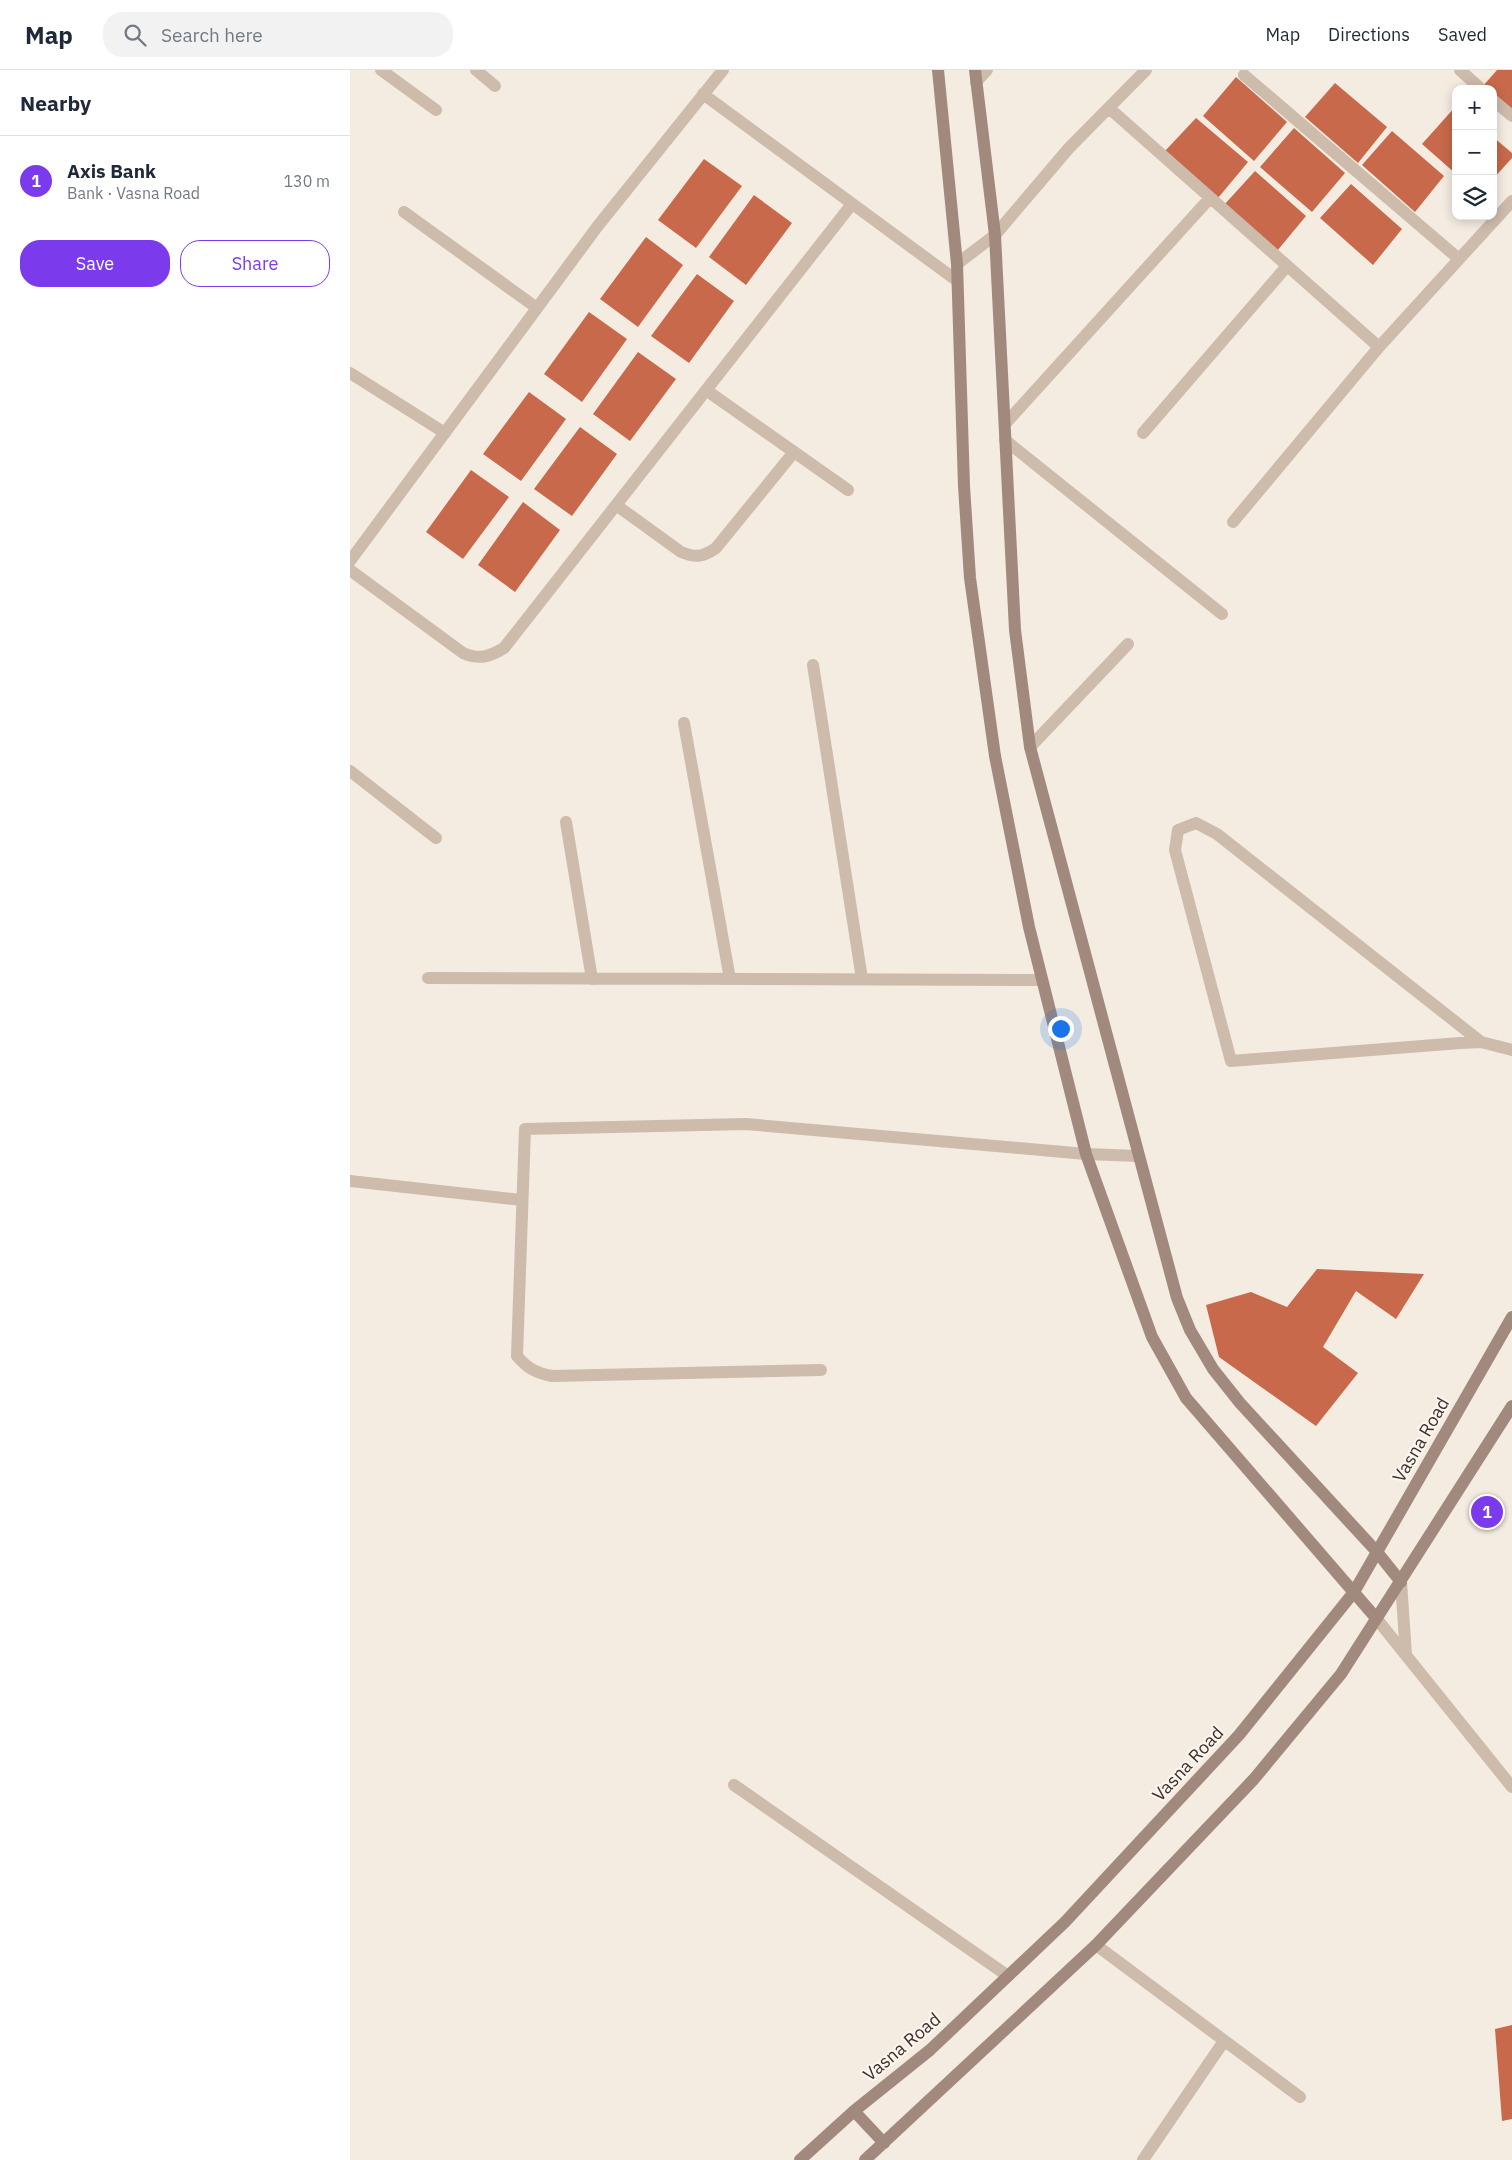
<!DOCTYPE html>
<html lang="en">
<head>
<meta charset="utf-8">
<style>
	:root { --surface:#fff; --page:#f2f2f3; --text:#1f2937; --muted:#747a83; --line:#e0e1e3; --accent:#7c3aed }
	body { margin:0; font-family:"IBM Plex Sans",sans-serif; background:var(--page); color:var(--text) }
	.controls { position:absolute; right:15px; top:15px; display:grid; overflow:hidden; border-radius:10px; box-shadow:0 2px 12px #0003 }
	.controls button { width:45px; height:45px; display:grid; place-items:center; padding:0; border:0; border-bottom:1px solid var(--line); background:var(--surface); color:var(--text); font:25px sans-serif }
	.you { position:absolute; left:710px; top:958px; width:18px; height:18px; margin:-12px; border:4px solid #fff; border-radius:50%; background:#1a73e8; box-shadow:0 0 0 8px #1a73e833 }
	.badge { display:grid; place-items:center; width:32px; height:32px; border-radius:50%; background:var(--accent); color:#fff; font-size:16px; font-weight:700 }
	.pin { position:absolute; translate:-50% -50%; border:2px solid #fff; box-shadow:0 1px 5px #0006 }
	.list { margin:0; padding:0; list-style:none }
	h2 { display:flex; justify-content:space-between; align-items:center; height:65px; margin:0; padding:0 20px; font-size:21px }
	h2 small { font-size:16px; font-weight:400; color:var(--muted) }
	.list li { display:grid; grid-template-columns:32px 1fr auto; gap:15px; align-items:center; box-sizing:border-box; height:90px; padding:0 20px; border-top:1px solid var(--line) }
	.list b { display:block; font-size:19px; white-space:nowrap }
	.list p { margin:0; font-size:16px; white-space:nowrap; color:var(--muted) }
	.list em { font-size:16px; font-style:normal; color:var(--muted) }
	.actions { display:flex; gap:10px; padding:15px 20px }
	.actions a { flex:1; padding:11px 0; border:1px solid var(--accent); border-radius:20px; text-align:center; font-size:18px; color:var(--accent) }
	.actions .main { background:var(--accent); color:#fff }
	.icon { flex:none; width:28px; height:28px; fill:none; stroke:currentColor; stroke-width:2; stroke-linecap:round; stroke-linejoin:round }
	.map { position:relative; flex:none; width:1162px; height:2090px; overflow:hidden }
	header { display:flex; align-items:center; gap:30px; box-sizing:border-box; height:70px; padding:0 25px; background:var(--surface); border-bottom:1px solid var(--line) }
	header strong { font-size:24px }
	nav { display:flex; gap:28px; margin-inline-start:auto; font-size:18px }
	.search { width:350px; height:45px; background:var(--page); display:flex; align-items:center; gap:12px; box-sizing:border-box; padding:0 18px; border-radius:20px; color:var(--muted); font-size:19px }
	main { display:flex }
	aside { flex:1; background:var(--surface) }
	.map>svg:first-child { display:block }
</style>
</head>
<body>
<header>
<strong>Map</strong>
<div class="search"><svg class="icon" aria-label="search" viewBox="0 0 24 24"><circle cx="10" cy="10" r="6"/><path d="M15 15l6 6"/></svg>Search here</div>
<nav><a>Map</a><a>Directions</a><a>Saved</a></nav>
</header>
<main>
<aside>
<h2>Nearby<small></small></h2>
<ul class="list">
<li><span class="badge">1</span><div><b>Axis Bank</b><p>Bank · Vasna Road</p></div><em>130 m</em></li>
</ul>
<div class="actions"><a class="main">Save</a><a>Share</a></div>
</aside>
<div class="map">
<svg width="1162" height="2090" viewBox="0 0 1162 2090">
	<rect width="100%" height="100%" fill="#f4ebe1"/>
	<path fill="#c8694b" d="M1147 0H1162V42L1143 25V19H1136L1133 16Z
		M886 7 937 52 904 91 853 46Z
		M985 13 1037 57 1008 93 955 47Z
		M1106 36V104L1072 74Z
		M846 48 898 92 868 128 815 81Z
		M944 58 995 103 962 142 910 97Z
		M1042 61 1094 106 1065 142 1012 95Z
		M1143 67 1162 83V88L1143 109Z
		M354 89 392 116 346 178 308 150Z
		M905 101 956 146 927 181 874 135Z
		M1001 114 1052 159 1023 195 970 148Z
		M404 125 442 153 396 215 359 187Z
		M296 167 333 195 288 257 250 229Z
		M347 204 384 231 339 293 301 266Z
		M239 242 277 269 232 332 194 304Z
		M288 282 326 309 280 371 243 344Z
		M179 322 216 349 171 411 133 384Z
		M230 357 267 384 222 446 184 419Z
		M121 400 159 427 113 489 76 462Z
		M173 432 210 460 165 522 128 495Z
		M967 1199 1074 1204 1046 1249 1006 1221 973 1277 1008 1303 966 1356 869 1287 856 1235 901 1222 937 1237Z
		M1162 1955V2049L1152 2051 1145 1959Z"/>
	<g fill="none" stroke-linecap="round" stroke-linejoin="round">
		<path stroke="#cdbbac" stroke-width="12" d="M1131 972 867 764 846 753 828 760 825 780 881 991 1110 973 1131 972 1162 980
			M384 1715 658 1906"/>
		<path stroke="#cdbbac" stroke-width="12" d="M31 0 86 40
			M126 0 145 16
			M1110 0 1131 19
			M894 5 1109 189
			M626 12 637 0
			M353 24 606 210
			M1143 30 1162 46
			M759 38 1029 277
			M54 142 187 238
			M607 194 645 165 719 78 796 0
			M0 303 95 363
			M356 320 498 420
			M655 354 860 128
			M793 363 937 196
			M655 370 872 544
			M266 435 331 482C346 488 353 487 366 478L444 382
			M883 452 1029 277 1162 131
			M0 491 247 157 373 0
			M0 500 113 583C129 590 139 587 154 578L502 134
			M463 595 512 909
			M334 653 380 909
			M680 677 778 574
			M0 701 86 768
			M216 752 242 909
			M78 908 692 910
			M0 1111 172 1130
			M471 1300 202 1306C186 1303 177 1298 167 1286L175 1059 396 1054 736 1084 788 1086
			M1051 1512 1056 1585
			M1026 1548 1162 1717
			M746 1875 950 2027
			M793 2090 874 1971"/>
		<path stroke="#a18a7d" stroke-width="12" d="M588 0 607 194 614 416 620 508 645 686 679 857 736 1084 802 1267 836 1328 1026 1548
			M625 0 645 165 665 560 680 677 827 1228 840 1260 863 1299 890 1333 1027 1482 1051 1512
			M504 2041 534 2073
			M450 2090 504 2041 580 1980 715 1852 889 1665 1004 1522 1162 1247
			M515 2090 746 1875 904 1709 991 1604 1162 1336"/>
	</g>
	<g text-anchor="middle" stroke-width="4.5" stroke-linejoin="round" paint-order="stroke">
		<g font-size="18" fill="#3b302b" stroke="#fbf5ee">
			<text transform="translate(1071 1370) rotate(-60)" y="6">Vasna Road</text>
			<text transform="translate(838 1694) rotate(-47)" y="6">Vasna Road</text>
			<text transform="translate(552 1977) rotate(-40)" y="6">Vasna Road</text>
		</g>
	</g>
</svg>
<div class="controls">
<button>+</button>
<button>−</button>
<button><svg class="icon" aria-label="layers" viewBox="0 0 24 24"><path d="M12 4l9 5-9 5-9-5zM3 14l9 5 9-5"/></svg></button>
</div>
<div class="you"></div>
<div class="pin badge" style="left:1137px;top:1442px">1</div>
</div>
</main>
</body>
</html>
